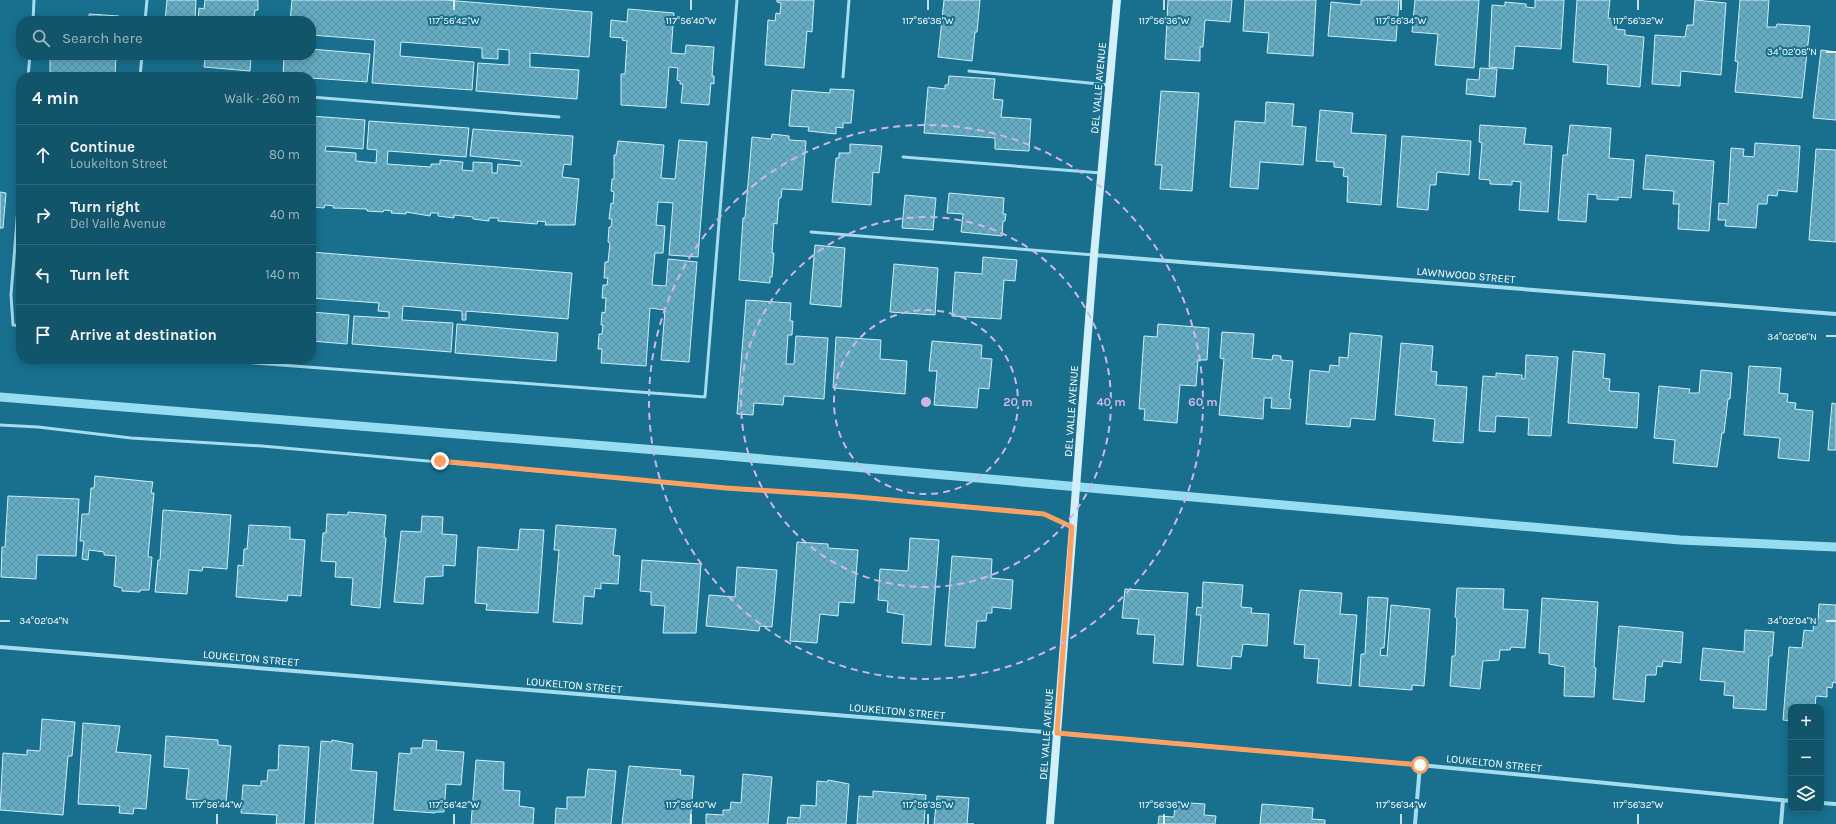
<!DOCTYPE html>
<html lang="en">
<head>
<meta charset="utf-8">
<style>
	:root { --surface:#12546a; --page:#1b5a70; --text:#f1f3f6; --muted:#9cb7c1; --line:#316a7e }
	body { margin:0; font-family:Karla,sans-serif; background:var(--page); color:var(--text) }
	.controls { position:absolute; right:12px; bottom:12px; display:grid; overflow:hidden; border-radius:8px; box-shadow:0 2px 10px #0003 }
	.controls button { width:36px; height:36px; display:grid; place-items:center; padding:0; border:0; border-bottom:1px solid var(--line); background:var(--surface); color:var(--text); font:20px sans-serif }
	.stop { position:absolute; width:12px; height:12px; margin:-9px; border:3px solid #ffa061; border-radius:50%; background:#fff }
	.stop.end { background:#ffa061; border-color:#fff; box-shadow:0 1px 4px #0008 }
	.list { margin:0; padding:0; list-style:none }
	h2 { display:flex; justify-content:space-between; align-items:center; height:52px; margin:0; padding:0 16px; font-size:17px }
	h2 small { font-size:13px; font-weight:400; color:var(--muted) }
	.list li { display:grid; grid-template-columns:26px 1fr auto; gap:12px; align-items:center; box-sizing:border-box; height:60px; padding:0 16px; border-top:1px solid var(--line) }
	.list b { display:block; font-size:15px; white-space:nowrap }
	.list p { margin:0; font-size:13px; white-space:nowrap; color:var(--muted) }
	.list em { font-size:13px; font-style:normal; color:var(--muted) }
	.icon { flex:none; width:22px; height:22px; fill:none; stroke:currentColor; stroke-width:2; stroke-linecap:round; stroke-linejoin:round }
	.map { position:relative; flex:none; width:1836px; height:824px; overflow:hidden }
	.search { position:absolute; background:var(--surface); box-shadow:0 2px 10px #0003; left:16px; top:16px; width:300px; height:44px; display:flex; align-items:center; gap:10px; box-sizing:border-box; padding:0 14px; border-radius:16px; color:var(--muted); font-size:15px }
	.panel { position:absolute; background:var(--surface); box-shadow:0 2px 10px #0003; left:16px; top:72px; width:300px; height:292px; border-radius:16px }
	.map>svg:first-child { display:block }
</style>
</head>
<body>
<div class="map">
<svg width="1836" height="824" viewBox="0 0 1836 824">
	<defs>
		<pattern id="building-cross-hatch" width="8" height="8" patternUnits="userSpaceOnUse"><rect width="8" height="8" fill="#63acc3"/><path d="M0 0l8 8M0 8l8-8" fill="none" stroke="#5c8f9f"/></pattern>
	</defs>
	<rect width="100%" height="100%" fill="#18708e"/>
	<g fill="none" stroke-linecap="round" stroke-linejoin="round">
		<path stroke="#96ddf1" stroke-width="9" d="M0 397 706 454 1680 540 1836 547"/>
	</g>
	<path fill="url(#building-cross-hatch)" stroke="#caeffb" d="M167 0H196L195 21H165Z
		M205 0H258V10H255L254 17H256V21H198L199 8 204 9Z
		M292 0H445L592 12 589 57 530 53V67L579 70 577 99 476 91 478 63 509 65V50L498 49V59L482 58V48L401 42 400 56 474 62 472 90 372 83 375 40 311 35V21H290Z
		M777 0H814L812 32 807 31 804 68 765 65 768 20 775 21 776 13 780 14 781 3 777 2Z
		M944 0H980L977 32H975L972 61 938 57Z
		M1168 0H1232L1230 22 1205 20 1203 47H1200V61L1165 59Z
		M1245 0H1316L1313 56 1267 53 1269 33 1243 31Z
		M1361 0H1399L1396 41 1328 36 1331 2 1361 5Z
		M1415 0H1479L1474 68 1435 65 1438 34 1412 32Z
		M1535 0H1564L1561 49 1515 46 1513 69 1489 67 1492 5 1505 6V2L1526 4V7L1535 8Z
		M1577 0H1610L1608 18 1617 19 1616 29 1625 30V35L1644 37 1640 87 1607 84 1608 65 1573 62Z
		M1695 0 1726 3 1721 75 1681 71 1680 86 1652 84 1655 35 1685 37 1687 25H1693Z
		M1740 0H1769L1767 27H1776L1777 24 1810 26 1802 98 1735 92 1738 62 1735 61Z
		M628 9 674 13 671 53 685 54 686 45 714 47 712 76H714V84L711 83 709 105 681 103 683 84H680V81L677 80 678 68 669 67 666 108 621 105V74H625L627 41 622 40 623 38 610 37 611 20 627 22Z
		M89 14 119 16V21H58V18L89 20Z
		M311 49 370 54 367 82 283 76 284 55H311Z
		M1821 50 1836 52V120L1813 118Z
		M50 55H116L115 77H50Z
		M163 55H191V58Z
		M196 55H254V58L251 57 250 71 204 67 205 58 195 57Z
		M1480 68 1497 69 1495 97 1466 94 1467 79 1479 80Z
		M949 76 995 79 993 99 1003 100 1001 117 1031 119 1029 151 995 149V138L924 133 928 87 945 89V85H948Z
		M830 89 854 90 851 123H843V128L836 127V134L808 131 809 127 789 126 792 90 830 93Z
		M1161 91 1199 93 1192 191 1160 189 1162 165H1155Z
		M1266 102 1294 104 1292 126 1306 127 1303 165 1260 162 1258 189 1230 187 1235 121 1265 123Z
		M1320 110 1353 113 1351 133 1386 135 1381 205 1347 202 1348 177 1343 176 1344 168 1334 167V162L1316 161Z
		M311 116 365 120 363 149 326 146 325 151 356 153V161L376 163 377 150 367 149 369 121 469 128 466 157 388 151 387 164 431 167V164H440V160L463 162 462 170 473 171V162L492 163V173H497L498 164 521 166V161L470 156 473 129 573 136 571 165 564 164 562 177 579 179 575 225H545L546 222 538 221 537 224 498 221V218H489V221L473 219V217L454 215V218L438 216V213H431L430 216 406 212V214L391 213 392 211 384 210 383 212 367 211V209L333 208 334 206 325 205 324 208 311 207Z
		M1480 125 1526 128 1524 144 1552 146 1548 212 1519 210 1521 182 1512 181V185L1490 184V180L1479 179 1482 143 1479 142Z
		M1570 125 1611 128 1609 158 1634 160 1631 198 1618 197V200L1597 199V195L1588 194 1586 222 1558 220 1563 155H1567Z
		M772 134 789 136V140L806 141 802 190 782 189 781 198H779L777 224 774 223 772 253H774L772 277H770V283L739 280 743 218H745L752 137 771 139Z
		M1402 136 1471 141 1469 175 1437 172 1436 185H1430L1428 210 1397 207Z
		M679 140 707 142 698 257 669 255 673 203 658 202 656 225 665 226 663 253H655L652 285 666 286 668 259 697 262 689 362 661 360 665 310 650 308 646 366 601 363 602 349H598L599 334H602L603 325H601L602 312 605 313 606 298H602L603 285H607L608 278H604L605 262H608L610 243 608 242 609 227H611L612 219H609L611 203 613 204 614 192 611 191 612 179H614V155H616L618 141 664 145 661 178 675 179Z
		M1755 143 1800 146 1797 192 1778 190 1777 196 1768 195 1767 204H1758L1756 228 1725 226 1726 220H1718L1719 203 1728 204 1731 148 1744 149 1743 156 1754 157Z
		M850 144 882 146 879 173 873 172 871 205 832 202 836 158H839V153H850Z
		M1816 149 1836 150V242L1809 240Z
		M1646 155 1714 161 1709 231 1678 229 1679 204H1673L1674 191 1643 189Z
		M0 192 6 193 3 228H0Z
		M949 193 1004 198 1003 214H1006L1005 221H1003L1002 236 961 232 963 214 947 213Z
		M905 195 936 198 933 230 902 228Z
		M815 245 845 248 841 307 810 304Z
		M311 252 572 273 568 319 466 311V320H462V311L403 306 402 320 453 323 451 352 352 344 354 316 389 318V312L378 311 379 303 311 298Z
		M983 257 1017 260 1015 281 1004 280 1001 319 952 316 955 272 982 274Z
		M894 264 938 268 935 315 890 312Z
		M746 300 791 303 790 321H793L792 335H788L786 364H794L796 336 828 338 824 399 784 396 783 405 754 403 753 415 737 414Z
		M311 312 349 315 347 344 311 341Z
		M457 324 558 333 556 361 455 353Z
		M1158 324 1209 328 1207 360H1198L1196 386 1180 385 1177 423 1144 420 1145 409H1139L1144 336 1157 337Z
		M1222 332 1254 334 1252 358 1272 360 1273 355 1281 356V360L1293 361 1289 399H1291L1290 409 1271 408 1272 398H1264L1263 419 1219 415 1224 359 1220 358Z
		M1350 333 1382 336 1375 420 1351 418 1350 427 1306 424 1310 370 1329 372 1330 365 1339 366V357L1348 358Z
		M836 337 881 340 880 359 907 361 905 394 833 388Z
		M932 341 982 345 981 358 992 359 989 389 979 388 977 408 934 405 937 371H929Z
		M1401 343 1433 346 1431 371 1437 372 1436 385 1467 387 1463 443 1433 441 1435 419 1395 415Z
		M1573 351 1605 354 1603 378 1610 379 1609 391 1639 393 1637 428 1568 423Z
		M1526 355 1558 357 1551 436 1528 435 1529 418 1496 416 1495 432 1479 431 1483 376 1496 377V373L1522 375V379H1525Z
		M1749 366 1781 368 1779 393 1788 394 1787 402 1796 403 1795 409 1813 411 1809 461 1778 458 1780 438 1744 435Z
		M1701 370 1732 373 1730 399H1728L1724 433H1722L1717 467 1673 463 1675 440 1654 438 1659 386 1690 389 1689 393H1699Z
		M1832 403 1836 404V450H1828Z
		M95 476 153 482 151 493H154L148 557H152L149 590H140V592L122 591V588L114 586 116 556 104 555V552L89 550 88 560 82 559 84 541H80L82 514H89L91 488H94Z
		M8 496 79 499 76 556 37 555 36 579 1 577 2 547H5Z
		M163 510 231 515 227 569 203 567 202 571 189 570 187 594 155 592 158 560H160Z
		M348 512 386 515 384 537 386 538 380 608 351 605 353 578 335 577 336 562 321 561 323 533H326L327 514 348 515Z
		M422 516 443 517 442 534 457 535 455 566 443 565V576L425 577 423 604 394 602 401 531 421 532Z
		M249 525 290 527V539L305 540 301 596 288 595 287 601 236 597 238 565 243 566 244 549H247Z
		M556 525 616 529 613 555 620 556 618 584 601 583V589L595 588 594 597 584 596 582 624 553 622 559 550H554Z
		M520 529 544 530 538 613 486 610 487 604 475 603 478 547 518 550Z
		M910 538 939 540 931 645 902 643 904 615 887 612 888 601 878 600 880 569 908 571Z
		M797 542 828 544V548L858 550 854 603 839 602 838 616 820 614 817 643 790 641Z
		M952 556 992 559 991 578 1013 580 1011 609 992 607V613H987L986 621H977L975 648 945 646Z
		M642 560 701 564 696 633H663L665 606 651 605V592L640 591Z
		M737 567 777 570 772 627 760 626 759 631 706 626 709 595 735 597Z
		M1203 582 1243 585 1241 607 1252 608 1251 613 1269 614 1267 646 1243 644 1241 657 1232 656 1231 669 1197 666 1201 615H1196L1197 607 1202 608Z
		M1457 588 1504 589 1503 609 1528 610 1525 648 1511 647 1510 650H1500L1499 660 1483 661 1480 689 1450 686 1452 656H1455L1457 618 1455 617Z
		M1125 589 1188 593 1183 665 1153 663 1155 635 1137 634 1139 619 1122 618Z
		M1300 590 1342 593 1340 614 1357 615 1351 686 1317 683 1319 659 1304 658 1305 645 1294 644Z
		M1368 597 1388 598 1384 648H1381L1380 655 1387 656 1391 605 1430 609 1424 686 1412 685V690L1359 686 1361 654H1365Z
		M1542 598 1598 602 1594 667 1596 668 1594 697 1564 696 1565 667 1549 664V654L1539 653Z
		M1819 604 1836 605V683L1833 682 1832 688 1827 687V697L1816 696 1815 707H1791V721L1783 720 1789 647 1802 648 1804 630 1813 631 1814 619 1818 620Z
		M1619 626 1683 632 1681 663 1663 661 1662 667 1657 666 1656 675H1646L1644 702 1613 699Z
		M1745 630 1774 632 1772 656H1769L1766 710 1733 708 1734 696 1724 695 1725 682 1700 680 1703 648 1744 652Z
		M42 719 75 722 72 756H68L63 815 0 810 3 753 27 755V750L40 751Z
		M83 723 120 726 116 752 151 755 146 809 134 808 133 814 119 813 120 806 78 804Z
		M166 736 218 740V745L231 746 226 803 186 799 189 769 164 767Z
		M332 740 353 744 351 770 377 772 373 824H315L321 741 332 742Z
		M423 740 437 741 436 750 464 752 461 785 446 784 444 812H435V813L394 810 399 753 411 754V748H422Z
		M279 745 309 747 304 824H276L277 815 241 813 243 785 261 786V781H267L268 770H278Z
		M476 760 504 762 503 790 520 791 519 806 534 808 533 824H471Z
		M629 766 681 770 680 775 694 776 690 824H622Z
		M588 769 616 771 611 824H555L556 808 567 809V797H585Z
		M743 774 772 777 768 824H706V814L723 815V810H730L731 802 741 803Z
		M828 780 849 784 846 824H787L788 817 800 818 801 805 816 806 817 781 827 782Z
		M873 791 926 795 924 824H857L859 796 873 797Z
		M937 796 969 798 967 824H974H934Z
		M1175 802 1205 804 1204 815 1216 816 1215 824H1158L1159 816 1174 817Z
		M1262 804 1313 808 1312 819 1325 820V824H1260Z"/>
	<g fill="none" stroke-linecap="round" stroke-linejoin="round">
		<path stroke="#a4ddef" stroke-width="3" d="M33 21 34 0
			M145 21 147 0
			M969 71 1109 85
			M28 77 30 55
			M140 77 142 55
			M843 77 849 0
			M311 97 559 117
			M903 157 1101 173
			M21 170 11 295 13 325 21 326
			M811 232 1094 255
			M202 359 705 397 737 0
			M0 425 38 427 131 438 262 446 726 488 847 496 1031 512 1044 514 1073 527"/>
		<path stroke="#a4ddef" stroke-width="4" d="M1094 255 1836 314
			M0 647 1057 733 1420 765 1791 801
			M1821 803 1836 804
			M1415 824 1420 765
			M1781 824 1783 800"/>
		<path stroke="#d1f0fa" stroke-width="8" d="M1050 824 1094 255 1117 0"/>
	</g>
	<g fill="none" stroke-linecap="round" stroke-linejoin="round">
		<path stroke="#ffa061" stroke-width="5" d="M440 461 726 488 847 496 1044 514 1072 527 1057 733 1420 765"/>
	</g>
	<path fill="none" stroke="#fff" stroke-width="1.5" d="M454 0V10M691 0V10M928 0V10M1164 0V10M1401 0V10M1638 0V10M1826 52H1836M1826 336H1836M0 621H10M1826 621H1836M217 814V824M454 814V824M691 814V824M928 814V824M1164 814V824M1401 814V824M1638 814V824"/>
	<g fill="none" stroke="#d1b5e9" stroke-width="2" stroke-dasharray="7 5">
		<circle cx="926" cy="402" r="92"/>
		<circle cx="926" cy="402" r="185"/>
		<circle cx="926" cy="402" r="277"/>
	</g>
	<g text-anchor="middle" stroke-width="4" stroke-linejoin="round" paint-order="stroke">
		<g font-size="11" fill="#fff" stroke="#18708e">
			<text transform="translate(1098 88) rotate(-85)" y="4">DEL VALLE AVENUE</text>
			<text transform="translate(1466 275) rotate(5)" y="4">LAWNWOOD STREET</text>
			<text transform="translate(1071 411) rotate(-86)" y="4">DEL VALLE AVENUE</text>
			<text transform="translate(251 658) rotate(5)" y="4">LOUKELTON STREET</text>
			<text transform="translate(574 685) rotate(5)" y="4">LOUKELTON STREET</text>
			<text transform="translate(897 711) rotate(5)" y="4">LOUKELTON STREET</text>
			<text transform="translate(1046 734) rotate(-86)" y="4">DEL VALLE AVENUE</text>
			<text transform="translate(1494 763) rotate(6)" y="4">LOUKELTON STREET</text>
		</g>
	</g>
	<g font-size="10" text-anchor="middle" fill="#fff" stroke="#18708e" stroke-width="4" stroke-linejoin="round" paint-order="stroke">
		<text x="454" y="24">117°56'42"W</text>
		<text x="691" y="24">117°56'40"W</text>
		<text x="928" y="24">117°56'38"W</text>
		<text x="1164" y="24">117°56'36"W</text>
		<text x="1401" y="24">117°56'34"W</text>
		<text x="1638" y="24">117°56'32"W</text>
		<text x="1792" y="55">34°02'08"N</text>
		<text x="1792" y="340">34°02'06"N</text>
		<text x="44" y="624">34°02'04"N</text>
		<text x="1792" y="624">34°02'04"N</text>
		<text x="217" y="808">117°56'44"W</text>
		<text x="454" y="808">117°56'42"W</text>
		<text x="691" y="808">117°56'40"W</text>
		<text x="928" y="808">117°56'38"W</text>
		<text x="1164" y="808">117°56'36"W</text>
		<text x="1401" y="808">117°56'34"W</text>
		<text x="1638" y="808">117°56'32"W</text>
	</g>
	<circle cx="926" cy="402" r="6" fill="#d1b5e9" stroke="#18708e" stroke-width="2"/>
	<g font-size="12" text-anchor="middle" font-weight="bold" fill="#d1b5e9" stroke="#18708e" stroke-width="4" stroke-linejoin="round" paint-order="stroke">
		<text x="1018" y="406">20 m</text>
		<text x="1111" y="406">40 m</text>
		<text x="1203" y="406">60 m</text>
	</g>
</svg>
<div class="controls">
<button>+</button>
<button>−</button>
<button><svg class="icon" aria-label="layers" viewBox="0 0 24 24"><path d="M12 4l9 5-9 5-9-5zM3 14l9 5 9-5"/></svg></button>
</div>
<div class="stop" style="left:1420px;top:765px"></div>
<div class="stop end" style="left:440px;top:461px"></div>
<div class="search"><svg class="icon" aria-label="search" viewBox="0 0 24 24"><circle cx="10" cy="10" r="6"/><path d="M15 15l6 6"/></svg>Search here</div>
<section class="panel">
<h2>4 min<small>Walk · 260 m</small></h2>
<ul class="list">
<li><svg class="icon" aria-label="ahead" viewBox="0 0 24 24"><path d="M12 20V5M6 11l6-6 6 6"/></svg><div><b>Continue</b><p>Loukelton Street</p></div><em>80 m</em></li>
<li><svg class="icon" aria-label="right" viewBox="0 0 24 24"><path d="M7 20v-9h11M14 6l5 5-5 5"/></svg><div><b>Turn right</b><p>Del Valle Avenue</p></div><em>40 m</em></li>
<li><svg class="icon" aria-label="left" viewBox="0 0 24 24"><path d="M17 20v-9H6M10 6l-5 5 5 5"/></svg><div><b>Turn left</b></div><em>140 m</em></li>
<li><svg class="icon" aria-label="arrive" viewBox="0 0 24 24"><path d="M6 21V4h12l-3 4 3 4H6"/></svg><div><b>Arrive at destination</b></div></li>
</ul>
</section>
</div>
</body>
</html>
